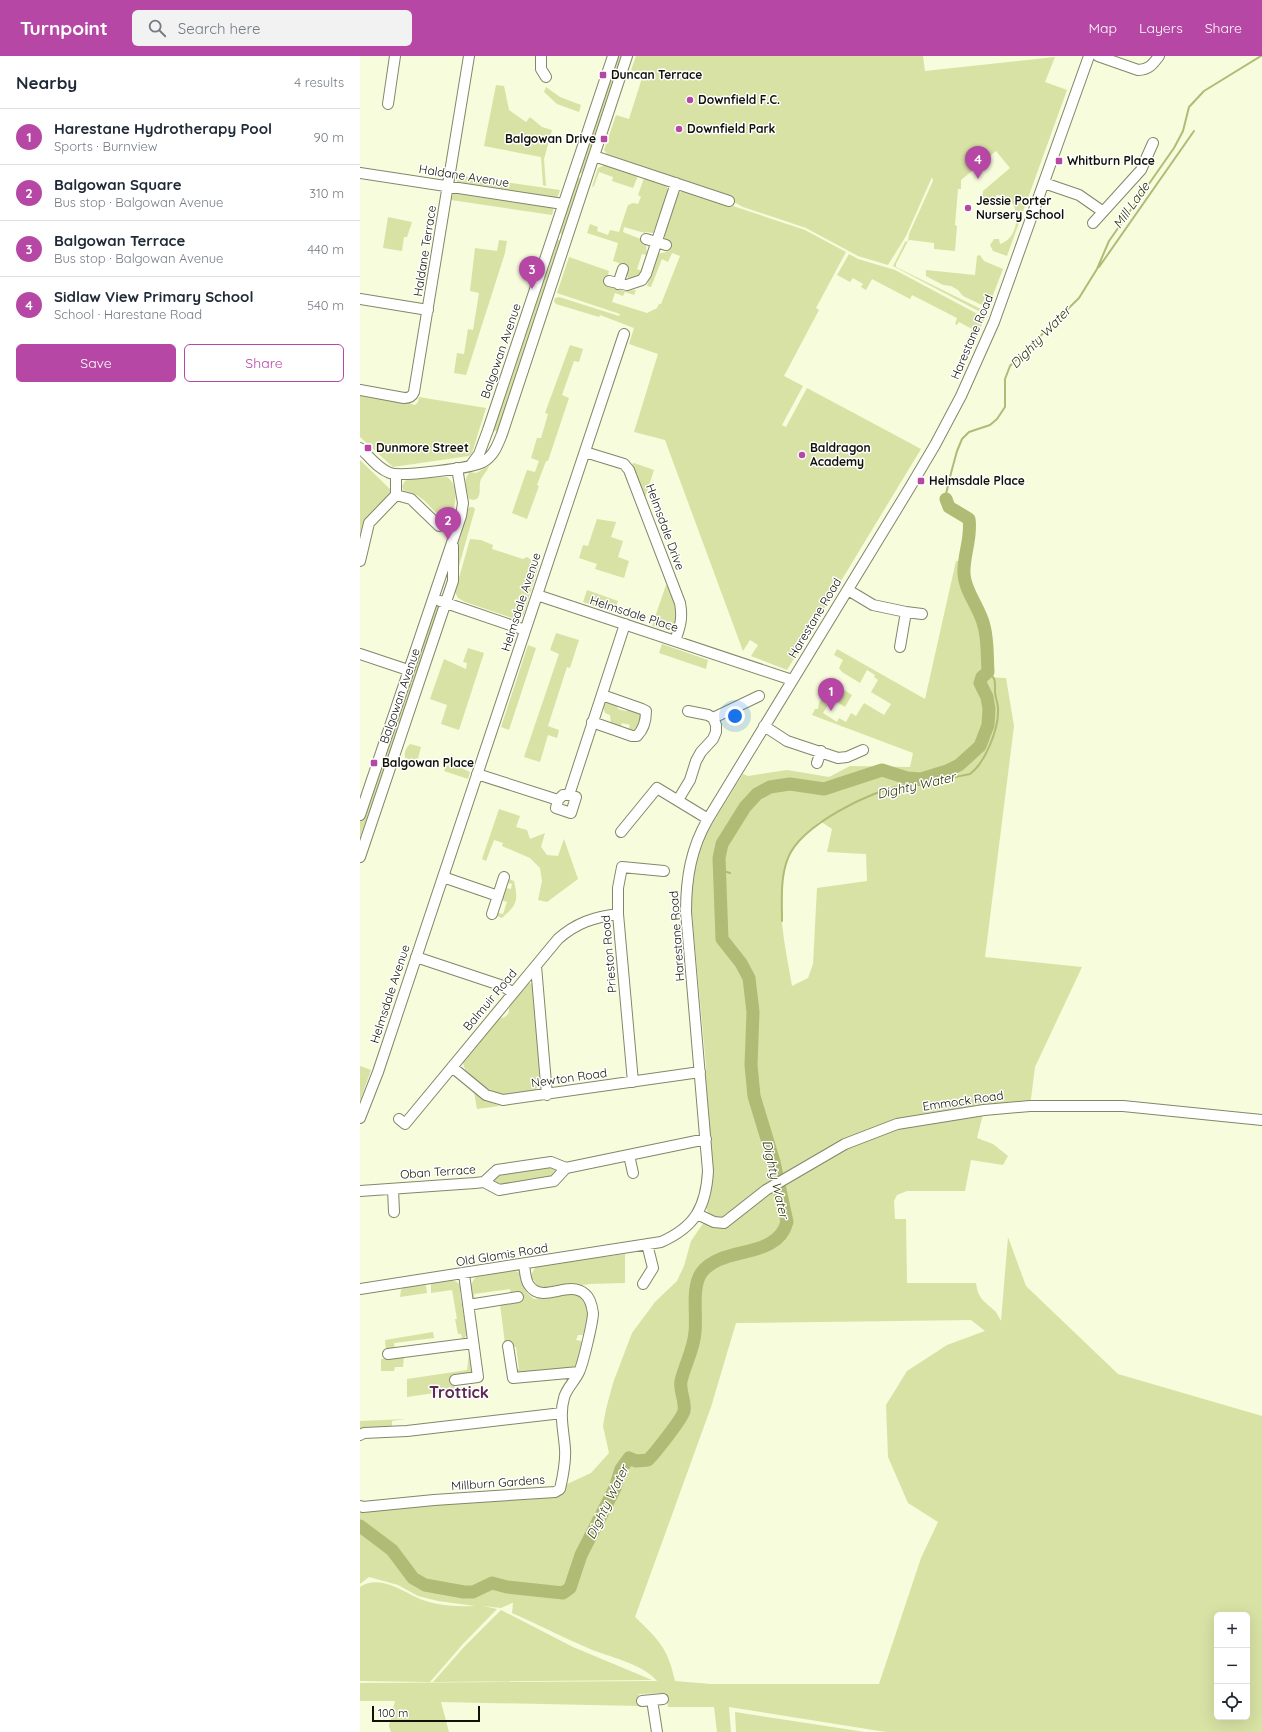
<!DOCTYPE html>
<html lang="en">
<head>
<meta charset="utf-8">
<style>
	:root { --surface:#fff; --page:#f2f2f3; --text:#1f2937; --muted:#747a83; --line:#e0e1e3; --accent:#b647a4 }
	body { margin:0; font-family:Quicksand,sans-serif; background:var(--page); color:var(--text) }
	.controls { position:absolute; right:12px; bottom:12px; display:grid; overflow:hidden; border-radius:6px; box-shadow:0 4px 16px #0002 }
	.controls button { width:36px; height:36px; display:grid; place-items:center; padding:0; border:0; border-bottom:1px solid var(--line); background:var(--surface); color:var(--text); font:20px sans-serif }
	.scale { position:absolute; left:12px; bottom:10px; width:108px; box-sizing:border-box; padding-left:4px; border:2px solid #101107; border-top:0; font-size:11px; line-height:14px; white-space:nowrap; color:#101107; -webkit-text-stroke:3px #fff; paint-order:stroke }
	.you { position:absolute; left:375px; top:660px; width:14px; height:14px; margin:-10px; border:3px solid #fff; border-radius:50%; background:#1a73e8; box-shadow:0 0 0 6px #1a73e833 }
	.badge { display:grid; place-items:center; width:26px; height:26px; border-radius:50%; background:var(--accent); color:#fff; font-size:13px; font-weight:700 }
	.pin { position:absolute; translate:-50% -33px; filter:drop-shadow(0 1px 2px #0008) }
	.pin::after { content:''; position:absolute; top:21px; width:14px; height:12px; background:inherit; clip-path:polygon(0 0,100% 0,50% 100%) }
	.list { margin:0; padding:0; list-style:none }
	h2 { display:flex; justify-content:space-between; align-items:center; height:52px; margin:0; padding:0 16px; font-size:17px }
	h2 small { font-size:13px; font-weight:400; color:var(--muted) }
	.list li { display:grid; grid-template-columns:26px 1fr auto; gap:12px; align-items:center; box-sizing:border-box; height:56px; padding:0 16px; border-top:1px solid var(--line) }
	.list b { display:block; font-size:15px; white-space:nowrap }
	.list p { margin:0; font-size:13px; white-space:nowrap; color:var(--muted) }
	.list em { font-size:13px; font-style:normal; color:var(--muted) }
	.actions { display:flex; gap:8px; padding:12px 16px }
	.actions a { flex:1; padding:9px 0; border:1px solid var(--accent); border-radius:6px; text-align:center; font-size:14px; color:var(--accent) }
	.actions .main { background:var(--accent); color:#fff }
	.icon { flex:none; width:22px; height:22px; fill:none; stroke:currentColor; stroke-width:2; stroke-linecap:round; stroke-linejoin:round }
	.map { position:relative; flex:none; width:902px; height:1676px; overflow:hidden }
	header { display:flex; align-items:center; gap:24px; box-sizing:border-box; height:56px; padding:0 20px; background:var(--accent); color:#fff }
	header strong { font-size:19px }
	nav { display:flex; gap:22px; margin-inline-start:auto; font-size:14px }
	.search { width:280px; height:36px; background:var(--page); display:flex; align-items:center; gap:10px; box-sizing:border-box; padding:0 14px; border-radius:6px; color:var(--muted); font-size:15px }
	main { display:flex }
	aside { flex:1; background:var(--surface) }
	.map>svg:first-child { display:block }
</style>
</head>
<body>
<header>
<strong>Turnpoint</strong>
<div class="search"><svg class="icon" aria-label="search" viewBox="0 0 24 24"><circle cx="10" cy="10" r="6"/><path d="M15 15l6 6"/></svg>Search here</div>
<nav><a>Map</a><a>Layers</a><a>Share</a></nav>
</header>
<main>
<aside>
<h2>Nearby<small>4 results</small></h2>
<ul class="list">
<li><span class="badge">1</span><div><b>Harestane Hydrotherapy Pool</b><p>Sports · Burnview</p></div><em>90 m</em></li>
<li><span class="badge">2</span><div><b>Balgowan Square</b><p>Bus stop · Balgowan Avenue</p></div><em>310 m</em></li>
<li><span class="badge">3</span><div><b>Balgowan Terrace</b><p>Bus stop · Balgowan Avenue</p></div><em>440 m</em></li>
<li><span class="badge">4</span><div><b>Sidlaw View Primary School</b><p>School · Harestane Road</p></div><em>540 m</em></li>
</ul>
<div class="actions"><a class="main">Save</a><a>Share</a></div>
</aside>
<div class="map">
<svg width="902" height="1676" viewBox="0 0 902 1676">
	<rect width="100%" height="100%" fill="#f6fcdc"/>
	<path fill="#d8e2a4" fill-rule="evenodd" d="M255 0H266L225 120 221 117H216Z
		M276 0H563L565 15 695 1 685 26 707 34 647 200 633 195 630 189 634 183H639L640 188C662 182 663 138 636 139L637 145 630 147 622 142 623 135 650 112 636 95 601 124V133H598L595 169 597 170 595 195 574 193V187L550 184 548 185 536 208V211L627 256 626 259 533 210 545 186 548 185 549 178 573 125 572 121 546 180 528 209 498 200 446 172 383 151 351 133 247 98 244 94 256 59 269 63 283 19 271 14Z
		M136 29 144 30 149 54 166 66 170 61 182 71 192 74 184 103 186 130 183 129 181 101 124 90Z
		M186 31 200 41 221 49 219 56 197 48 184 36Z
		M245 109 278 120 273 132 252 125 253 121 239 116 234 130 232 131 238 112Z
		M95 119 200 134 197 143 100 128 94 123Z
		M216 122H220L223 125 204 178H201L199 175Z
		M284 122 306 129 308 134 293 177 286 176 285 177 264 171 263 176 283 184 282 188 286 189 287 199 282 198 277 213 282 215 279 221 270 224 266 219 267 213 258 211 259 207 253 205 258 187 227 177 230 168 238 171 237 175 248 179 250 174 259 176 268 149 273 147 278 148 281 141 278 139Z
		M323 135 357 146 358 145 445 174 486 196 456 252 459 254 424 320 443 330 422 369 426 371 447 332 561 393 427 614 391 600 398 589 390 584 383 595 305 384 274 376 298 298 269 288 274 272 240 259 239 261 196 248 194 245 195 242 199 241 259 260 260 258 197 237 209 201 249 215 245 229 264 235 276 234 274 239 265 236 263 240 255 237 252 246 287 257 297 252 299 248H301L320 200 312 197 308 206 302 203 291 231 287 230 297 198 306 196 310 184 305 183 304 178 317 138Z
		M98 136 194 151 192 159 91 144 93 138Z
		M28 161 52 166 47 181H44L42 195 23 192Z
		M197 183 201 185 138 376 132 373 193 185Z
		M139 184 147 185 145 197 106 319 94 317 97 297 104 298 108 273 113 274 119 237 110 235 115 192 137 195Z
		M489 198 498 203 535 214 625 262 611 293 607 291 606 285 612 273 599 266 597 269 595 268 597 262 552 239 550 243 512 223 506 234 501 231 503 228 493 222 490 226 477 219Z
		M620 199 624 205 643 213 628 252 603 240 598 234 591 230 583 229 566 220V214L615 219 617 200Z
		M210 289 223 293 219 306 214 305 202 339 209 342 188 405H186L177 429 179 430 167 463 152 457 167 414 175 416 179 405 171 402 177 382H181L188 358 185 357Z
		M0 338 41 345 55 349 58 346 59 341 126 352 112 397 109 400 33 411 0 381Z
		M0 404 32 435 5 465 0 487Z
		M274 407 294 414 285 442 272 408Z
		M129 410C127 416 120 422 120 427 119 434 121 434 118 442L114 444 109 443C107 433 102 424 110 416L116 417Z
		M87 421C99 429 96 449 91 461 78 465 71 449 61 442 56 438 49 436 43 434L42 430 45 425 49 423Z
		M110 451H113L115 453 99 510H97V487L106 454Z
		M237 463 256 466 251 481 263 485 258 501 269 505 264 522 235 513 237 508 219 502 223 489 228 490Z
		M110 483 121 484 133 489 132 493 163 503 167 501 170 503 172 506 179 509 163 560 155 563 105 546 98 542 95 536Z
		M596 505H604V520L624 570 622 621 646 622 654 670 625 901 722 911 675 1011 670 1050 624 1054 617 1082 633 1088 648 1100 643 1109 611 1104 605 1135H547L537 1139 534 1145 535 1163H546L547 1227H616C618 1243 624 1245 635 1255 637 1257 639 1262 641 1265L648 1181 666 1230 758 1318 902 1360V1676H526L369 1651 371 1676H357L354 1651H308L306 1637 279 1638 280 1650 81 1646 89 1676H31L29 1670 35 1645H0V1627L297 1625C282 1607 248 1601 228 1592 202 1581 177 1568 152 1557L153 1547H152L141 1552 123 1550 137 1553 102 1589 70 1626 0 1625V1531C23 1516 48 1541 69 1546 83 1550 101 1551 115 1550L78 1545 58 1540 38 1529 9 1521 0 1528V1454L187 1440 205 1429 231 1417 249 1397 243 1370 246 1353 253 1327 272 1277 295 1246 317 1225 324 1210 331 1185 349 1159 346 1152 351 1135 352 1118 345 1029 346 1010 331 847 332 826 341 786 383 718 388 720 427 714 469 721 490 710 550 711 553 697 452 659 455 653H458L459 647 471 629 473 630 475 628 492 639 485 651 472 643 463 657 477 666 479 662 486 666 491 657 496 660 504 647 524 659 531 648 511 636 518 624 514 621 515 619 507 614 500 627 482 616 479 612 483 604 474 599 477 593 565 643ZM460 765 472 773 467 796 506 798 507 825 457 832 453 908 448 922 432 930C425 888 410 829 434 791 440 781 452 773 460 765ZM611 1264 625 1275 587 1289 547 1315 526 1349 528 1401 548 1447 578 1466 561 1502 519 1628H351L315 1625C308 1592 298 1583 275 1561L351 1351 376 1267ZM857 1559H887V1661H857Z
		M306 529H308C313 543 318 555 315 571L306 574 292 570Z
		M227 534 258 545 254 557 223 546Z
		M75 549 79 550 81 553 0 794V764Z
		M196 577 219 584 210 612 207 611 188 670 199 674 197 682 188 679 180 706 164 701 199 598 190 594Z
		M302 588 348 604 346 613 299 597Z
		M168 589 176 592 149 674 141 671Z
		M108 592 124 597 99 674 81 668 87 649 70 643 84 603 106 613 107 607 103 606Z
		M245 645 255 646 258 653 265 655 273 653 281 658 282 662 275 675H268L270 669 262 667 260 672 251 669 250 659 245 657 243 651Z
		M50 688 61 691 57 706 45 702C44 696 46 692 50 688Z
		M91 707 110 716 108 723 84 715 86 710Z
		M139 753 160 760 156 771 167 774 170 783 185 777 181 791 187 799 198 800 204 783 218 823 187 846 178 844 182 825 180 812 170 802 142 790 143 787 134 784 126 805 122 803Z
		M149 823 154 825C158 844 158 848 142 862L137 860 138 857 143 858 147 846 142 844 146 832 151 833 152 828 148 827Z
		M170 927 172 929 173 935H176L184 1026 178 1029 175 1036C144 1039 140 1044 115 1023 108 1017 104 1015 103 1006L140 962C147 962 150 957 149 950L168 928Z
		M0 1010 11 1014 0 1045Z
		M114 1036 125 1044 140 1050 117 1053Z
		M192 1111 197 1115 193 1121 139 1129 134 1125 138 1119Z
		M265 1198V1227L229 1228C223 1230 221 1228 214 1227 202 1227 180 1240 174 1224H172L171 1219 176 1210Z
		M153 1214 160 1217 163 1224 162 1229 167 1237 174 1243 212 1237 221 1241 226 1248 228 1257 223 1279H218L216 1284 222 1285 216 1311 160 1319 154 1314 159 1313 156 1291H151L145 1288 140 1248 151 1239 150 1233 114 1238 115 1244 112 1243C110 1234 109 1229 116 1221Z
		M91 1224C98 1226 100 1227 102 1234L100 1237 107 1278 105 1282H102L101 1278H98L95 1263H97L92 1234 71 1237V1227Z
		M63 1228 66 1230 67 1237 40 1241 41 1234 44 1231Z
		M73 1276 74 1282 34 1287 35 1294 26 1295 25 1284Z
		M109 1298H111L113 1317 94 1327 95 1334 47 1341V1323L107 1314Z
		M44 1301 43 1311H35L34 1315H21V1303Z
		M46 1363 32 1365V1372L0 1373V1365Z
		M141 1554 213 1591 292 1624 73 1626 104 1591Z
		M375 1656 505 1676H376Z"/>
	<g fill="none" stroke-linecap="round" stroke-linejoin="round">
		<path stroke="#b0bb75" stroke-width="2" d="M739 211 834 75
			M586 443V438L591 417 597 395 602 383 609 376 630 369 637 363 645 351V323L650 310 719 242 737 213 749 185 814 92 823 75 829 51 844 35 901 0
			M360 814 370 817
			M422 865C422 844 420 822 428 802 441 769 510 735 544 729 549 728 554 729 559 729 576 726 593 721 610 718 625 707 638 674 638 656 639 649 635 642 635 635 635 624 636 623 628 616"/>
		<path stroke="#b0bb75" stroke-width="13" d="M0 1470 32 1494 53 1522 65 1529 104 1536H113L132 1527 147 1531 203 1537 210 1532 221 1499 255 1432 261 1413 269 1402 276 1405 288 1404C295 1397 322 1363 324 1355 326 1345 319 1335 321 1325 325 1308 334 1293 335 1276 337 1259 331 1230 342 1216 363 1189 417 1204 427 1166L414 1106 394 1040 391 1009 393 956 389 922 381 907 362 883 359 802 362 788 385 751 397 738 410 731 430 728 464 733 522 714 547 722 561 723 587 715 599 709 620 690 628 669 629 653 627 641 620 627 622 621 628 616C627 601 628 584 624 570 620 552 605 536 604 518 603 499 612 482 609 463L589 451 586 443"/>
		<defs>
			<path id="minor" d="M181 0V13L186 21
				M738 0 778 14C789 14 793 8 799 0
				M28 48 35 0
				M234 100 369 145
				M0 117 203 148
				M684 127 719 139 742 155
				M733 167 781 114 793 87
				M286 183 306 189
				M249 225 267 229 282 224 286 218 316 127
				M258 228 263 213
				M0 243 68 254
				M0 334 44 342C49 342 52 341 54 336L109 0
				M0 392C9 400 18 413 30 417 41 421 113 412 123 406 134 400 138 388 142 378L267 0
				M225 396 264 408 269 414 320 547C323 562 320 571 315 585
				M111 409 119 398 128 374 253 0
				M36 419V439L51 443 79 470
				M0 505 9 467 36 439
				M488 534 513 549 546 556 540 591
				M177 539 432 624
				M80 545 165 574
				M546 556 562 558
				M0 598 48 614
				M353 662 399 640
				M232 666 272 680H277C283 674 286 664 286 655L282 653 242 639
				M404 670 427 685 478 702 487 701 503 694
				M457 707 461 695
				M117 718 198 744 203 739H209L265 568
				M198 744 196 752 211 757 216 741 209 739
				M318 744 330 724 336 705 341 696 353 683 356 676V669L353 662 348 659 328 655
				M0 759 101 460 103 447 97 412
				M261 776 297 732 348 763
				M0 801 93 525V490
				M83 821 138 840
				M132 858 144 821
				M56 901 143 930 153 937
				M176 910 187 1039
				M92 1011 126 1039 143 1044 340 1016
				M273 1026 258 858V832L262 811 304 815
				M0 1062 18 1016 264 278
				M39 1063 45 1068 198 883C216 867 234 861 258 858
				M269 1099 273 1117
				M206 1112 346 1083
				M33 1133 34 1156
				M0 1135 115 1127 124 1126 137 1114 191 1106 206 1112 194 1125 139 1134 124 1126
				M337 1158 354 1166 364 1167 406 1134 485 1088 537 1068 624 1054 670 1050H763L902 1064
				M283 1228 293 1212 287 1188
				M0 1233 301 1186C335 1171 346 1151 348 1115L326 856C326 822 331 792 348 763L549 433 575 389 601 340 634 266 729 0
				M108 1249 158 1241
				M148 1290 153 1322 219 1316
				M28 1298 113 1287
				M95 1324 118 1321 104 1218
				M0 1379 4 1377 47 1375 202 1357
				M0 1450 3 1451 74 1444 195 1436 200 1433C203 1420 206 1406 205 1393 204 1377 199 1358 204 1342 206 1333 215 1325 219 1316 223 1308 233 1265 233 1257 232 1250 230 1242 225 1238 208 1223 182 1249 169 1229 165 1224 165 1214 164 1208
				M292 1644 297 1676
				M282 1645 303 1643"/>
		</defs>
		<use href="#minor" stroke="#82876a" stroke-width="12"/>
		<use href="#minor" stroke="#fff" stroke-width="10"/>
	</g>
	<g fill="#b647a4" stroke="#fff" stroke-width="1.5">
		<rect x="239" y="15" width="8" height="8" rx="2"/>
		<circle cx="330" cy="44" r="4"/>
		<circle cx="319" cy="73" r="4"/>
		<rect x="240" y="79" width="8" height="8" rx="2"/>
		<rect x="695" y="101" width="8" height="8" rx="2"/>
		<circle cx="608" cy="152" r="4"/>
		<rect x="4" y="388" width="8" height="8" rx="2"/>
		<circle cx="442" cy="399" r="4"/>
		<rect x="557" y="421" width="8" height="8" rx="2"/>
		<rect x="10" y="703" width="8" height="8" rx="2"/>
	</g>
	<g text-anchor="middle" stroke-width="3" stroke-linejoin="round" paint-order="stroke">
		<g font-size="12" font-weight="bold" fill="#101107" stroke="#fff" text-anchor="start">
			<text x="251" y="23">Duncan Terrace</text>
			<text x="338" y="48">Downfield F.C.</text>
			<text x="327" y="77">Downfield Park</text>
			<text x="236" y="87" text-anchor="end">Balgowan Drive</text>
			<text x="707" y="109">Whitburn Place</text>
			<text x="616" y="149">Jessie Porter<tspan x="616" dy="14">Nursery School</tspan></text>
			<text x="16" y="396">Dunmore Street</text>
			<text x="450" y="396">Baldragon<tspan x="450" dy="14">Academy</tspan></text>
			<text x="569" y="429">Helmsdale Place</text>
			<text x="22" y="711">Balgowan Place</text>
		</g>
		<g font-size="12" fill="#101107" stroke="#fff">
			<text transform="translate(104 120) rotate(9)" y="4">Haldane Avenue</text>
			<text transform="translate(65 195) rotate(-81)" y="4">Haldane Terrace</text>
			<text transform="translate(612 281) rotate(-67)" y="4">Harestane Road</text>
			<text transform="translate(141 295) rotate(-71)" y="4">Balgowan Avenue</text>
			<text transform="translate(305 471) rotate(70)" y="4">Helmsdale Drive</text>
			<text transform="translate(161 546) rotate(-72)" y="4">Helmsdale Avenue</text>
			<text transform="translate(274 558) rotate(18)" y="4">Helmsdale Place</text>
			<text transform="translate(455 562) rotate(-59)" y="4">Harestane Road</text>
			<text transform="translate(40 640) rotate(-71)" y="4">Balgowan Avenue</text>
			<text transform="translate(317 880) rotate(-94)" y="4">Harestane Road</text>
			<text transform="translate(249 898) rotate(-95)" y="4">Prieston Road</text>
			<text transform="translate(30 938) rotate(-72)" y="4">Helmsdale Avenue</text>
			<text transform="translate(130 944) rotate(-50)" y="4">Balmuir Road</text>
			<text transform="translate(209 1022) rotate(-8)" y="4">Newton Road</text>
			<text transform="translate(603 1045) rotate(-8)" y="4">Emmock Road</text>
			<text transform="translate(78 1116) rotate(-4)" y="4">Oban Terrace</text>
			<text transform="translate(142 1199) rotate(-9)" y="4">Old Glamis Road</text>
			<text transform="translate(138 1427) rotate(-4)" y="4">Millburn Gardens</text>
		</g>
		<g font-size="13" font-style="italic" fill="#2f3400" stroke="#fff">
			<text transform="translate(771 149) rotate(-55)" y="5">Mill Lade</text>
			<text transform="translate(680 281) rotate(-46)" y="5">Dighty Water</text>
			<text transform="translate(556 729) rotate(-13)" y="5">Dighty Water</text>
			<text transform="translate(416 1123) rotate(77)" y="5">Dighty Water</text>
			<text transform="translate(247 1446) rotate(-64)" y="5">Dighty Water</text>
		</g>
		<g font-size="16" font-weight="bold" fill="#5f2956" stroke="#fff">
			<text x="99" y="1342">Trottick</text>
		</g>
	</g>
</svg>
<div class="controls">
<button>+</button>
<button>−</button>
<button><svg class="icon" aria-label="locate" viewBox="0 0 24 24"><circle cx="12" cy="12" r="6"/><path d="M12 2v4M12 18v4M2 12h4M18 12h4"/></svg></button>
</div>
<div class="scale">100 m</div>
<div class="you"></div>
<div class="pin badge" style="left:471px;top:655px">1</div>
<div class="pin badge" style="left:88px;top:484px">2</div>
<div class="pin badge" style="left:172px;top:233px">3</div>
<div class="pin badge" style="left:618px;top:123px">4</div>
</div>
</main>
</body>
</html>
